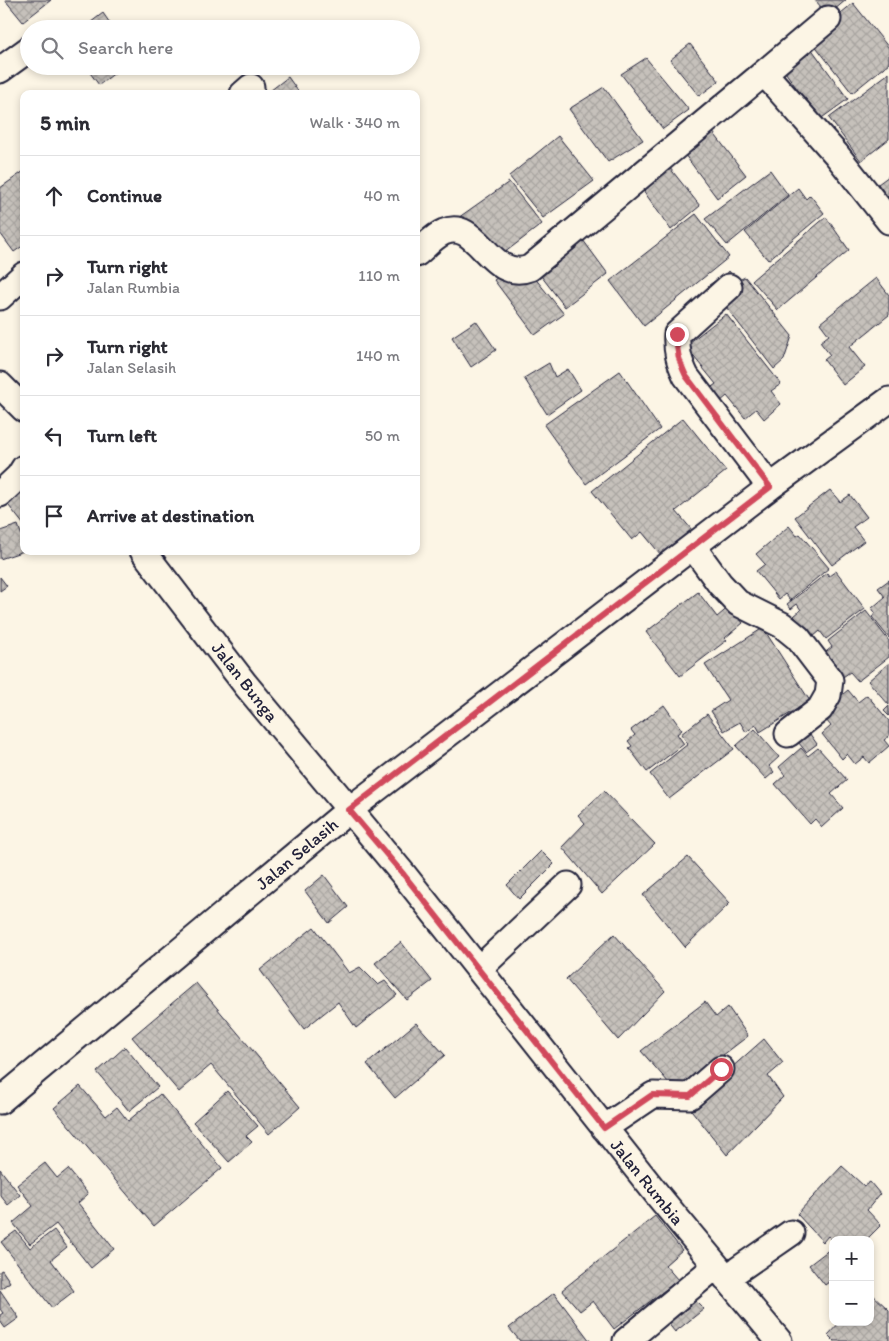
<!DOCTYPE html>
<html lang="en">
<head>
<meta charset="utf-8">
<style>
	:root { --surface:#fff; --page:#f7f7f7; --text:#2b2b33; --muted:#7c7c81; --line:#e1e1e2 }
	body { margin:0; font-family:Itim,sans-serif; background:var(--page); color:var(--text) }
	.controls { position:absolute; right:15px; bottom:15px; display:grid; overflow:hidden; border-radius:10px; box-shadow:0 2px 8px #0003 }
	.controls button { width:45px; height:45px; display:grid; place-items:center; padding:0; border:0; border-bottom:1px solid var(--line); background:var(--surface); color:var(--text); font:25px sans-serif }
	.stop { position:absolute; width:15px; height:15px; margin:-11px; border:4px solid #d1495b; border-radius:50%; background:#fff }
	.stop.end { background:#d1495b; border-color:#fff; box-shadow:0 1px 5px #0008 }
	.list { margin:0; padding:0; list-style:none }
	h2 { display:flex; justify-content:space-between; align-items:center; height:65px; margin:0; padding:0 20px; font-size:21px }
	h2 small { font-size:16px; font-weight:400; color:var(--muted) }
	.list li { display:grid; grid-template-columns:32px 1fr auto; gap:15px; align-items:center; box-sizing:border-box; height:80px; padding:0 20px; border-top:1px solid var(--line) }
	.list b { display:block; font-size:19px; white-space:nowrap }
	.list p { margin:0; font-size:16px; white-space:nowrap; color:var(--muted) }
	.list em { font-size:16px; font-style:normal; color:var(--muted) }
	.icon { flex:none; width:28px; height:28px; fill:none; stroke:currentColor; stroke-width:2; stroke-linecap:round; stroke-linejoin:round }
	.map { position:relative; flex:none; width:889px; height:1341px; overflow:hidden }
	.search { position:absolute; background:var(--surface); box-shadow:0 2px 8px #0003; left:20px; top:20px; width:400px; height:55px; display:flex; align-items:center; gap:12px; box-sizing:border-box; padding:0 18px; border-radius:28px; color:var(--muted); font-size:19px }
	.panel { position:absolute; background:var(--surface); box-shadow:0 2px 8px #0003; left:20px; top:90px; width:400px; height:465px; border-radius:10px }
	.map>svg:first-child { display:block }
</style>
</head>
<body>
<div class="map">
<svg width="889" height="1341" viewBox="0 0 889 1341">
	<defs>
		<pattern id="building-cross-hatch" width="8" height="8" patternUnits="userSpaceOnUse" patternTransform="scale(1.25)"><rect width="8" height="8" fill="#c6c1bb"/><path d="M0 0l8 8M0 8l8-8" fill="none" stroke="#aaa6a2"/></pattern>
	</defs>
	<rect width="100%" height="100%" fill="#fcf5e5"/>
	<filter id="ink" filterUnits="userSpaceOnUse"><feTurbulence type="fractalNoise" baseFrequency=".02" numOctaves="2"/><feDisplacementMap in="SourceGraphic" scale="10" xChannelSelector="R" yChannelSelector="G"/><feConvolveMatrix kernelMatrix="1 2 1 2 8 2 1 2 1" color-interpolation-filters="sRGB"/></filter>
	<g filter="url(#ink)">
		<path fill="url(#building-cross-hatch)" stroke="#22223b" d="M5 0H51L23 22Z
			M815 0H846L828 15Z
			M853 3 889 48V63L852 93 810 39Z
			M103 13 114 29H82Z
			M690 44 719 81 699 96 670 60Z
			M808 44 848 99 819 120 781 66Z
			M646 58 689 110 663 129 621 74Z
			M85 66H124L99 85Z
			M889 73V139L861 161 829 118Z
			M288 77 300 94H266Z
			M604 87 643 140 608 162 569 109Z
			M709 127 746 175 717 198 679 147Z
			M558 136 594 181 543 218 509 176Z
			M658 153 700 206 671 230 631 173Z
			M770 170 788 195 727 245 705 219Z
			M24 171V245L14 252 0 233V188Z
			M889 176V199L878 184Z
			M509 182 542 224 487 266 455 220Z
			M798 188 806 199 810 195 824 213 768 260 745 232Z
			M696 214 729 257 644 326 610 281Z
			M826 217 849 250 778 310 752 280Z
			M572 225 608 274 565 307 528 259Z
			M521 261 564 314 535 335 494 280Z
			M729 271 737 281 745 277 792 336 784 360 774 369 709 285Z
			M876 278 889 295V315L849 347 865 367 843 385 824 360 830 355 820 342 829 335 820 323Z
			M726 314 781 384 771 391 781 404 764 419 756 409 745 418 727 396 720 402 709 389 716 384 685 346Z
			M476 321 496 350 471 367 452 337Z
			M549 363 555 377 568 369 581 390 547 414 524 378Z
			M620 371 660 429 586 484 544 425Z
			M683 418 726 471 676 511 692 530 661 555 642 532 632 540 592 491Z
			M24 487V525L5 501Z
			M830 490 840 502 850 495 867 517 853 527 864 541 832 565 795 517Z
			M18 525 24 542V551L0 559V531Z
			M789 526 797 536 800 534 829 568 790 600 785 594 779 599 756 571 765 564 756 554Z
			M836 571 865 609 826 639 820 631 813 637 806 632 794 616 801 610 797 604 791 609 787 604 827 573 829 576Z
			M0 577 7 586 0 591Z
			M889 580V638L872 617 876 614 872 608 885 597 878 588Z
			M698 592 717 617 730 606 743 623 725 638 727 640 680 676 646 632Z
			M866 611 889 641V657L858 681 850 672 840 679 822 655 832 647 828 641Z
			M763 628 810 701 760 732 756 725 746 732 740 722 724 731 711 711 728 700 705 665Z
			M889 663V705L868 681Z
			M848 690 858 702 867 695 889 721V736L884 740 889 746 869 763 864 757 855 764 847 754 842 759 822 734 831 726 820 713Z
			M664 705 682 730 677 734 684 744 647 772 629 748 632 746 628 741 635 735 631 730Z
			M889 706V716L884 711Z
			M707 714 734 749 669 799 650 774 688 744 681 734Z
			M755 729 779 757 769 766 774 772 766 779 736 746Z
			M807 730 817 744 806 752 795 738Z
			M801 748 808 756 818 748 847 780 831 794 843 808 822 827 815 819 810 824 775 784 785 775 779 767Z
			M604 791 655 844 602 894 562 847 585 823 578 815Z
			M541 851 554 864 519 899 507 885Z
			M688 857 730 903 685 947 643 895Z
			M324 875 348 907 329 923 305 891Z
			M314 927 349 973 360 967 378 985 385 981 397 995 356 1028 338 1002 304 1029 260 970Z
			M614 934 665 991 618 1040 566 979Z
			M401 942 432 981 407 1000 375 963Z
			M196 983 300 1107 269 1134 211 1065 179 1092 132 1037Z
			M705 1002 716 1017 728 1007 748 1036 676 1091 641 1051Z
			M416 1023 445 1055 395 1098 367 1064Z
			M764 1039 783 1063 768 1076 783 1097 727 1155 688 1106Z
			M125 1047 158 1087 129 1111 97 1072Z
			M80 1086 106 1116 117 1107 128 1121 160 1094 222 1168 154 1226 54 1108Z
			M227 1091 258 1126 246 1136 252 1142 229 1162 193 1122Z
			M45 1163 57 1178 68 1169 88 1194 78 1203 114 1249 91 1268 56 1224 30 1244 13 1223 33 1206 17 1185Z
			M842 1166 864 1186 870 1182 880 1194 867 1210 881 1225 866 1240 833 1241 828 1236 823 1242 797 1214Z
			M0 1169 20 1195 8 1205 0 1195Z
			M655 1216 682 1250 665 1265 678 1280 614 1329 593 1301 580 1311 562 1290Z
			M54 1230 67 1247 51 1260 74 1291 52 1308 1 1242 16 1231 30 1248Z
			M830 1249 833 1252V1279L825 1285 809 1265Z
			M2 1270 10 1282 0 1289V1271Z
			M0 1290 19 1318 5 1328 0 1321V1315L3 1313 0 1309Z
			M870 1292 889 1310V1341H834L828 1335 840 1322H870Z
			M554 1293 590 1341H520L509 1328Z
			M691 1296 704 1309 675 1332 663 1317Z"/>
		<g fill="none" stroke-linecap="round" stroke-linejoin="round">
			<defs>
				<path id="minor" d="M0 70 29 49
					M764 73 828 19
					M243 94 251 87
					M416 254C425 247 434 236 444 232 478 217 489 283 530 268L764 73 836 154 889 221
					M729 287 677 334C676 351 679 361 686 376L770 487
					M0 297 24 275
					M0 385 24 409
					M0 494 19 476 24 468
					M693 547 720 584 738 603 782 625 798 638 830 680 828 695 820 709 788 734
					M143 551 245 684 404 875 660 1198 779 1341
					M479 969 568 885
					M0 1101 349 810 770 487 889 400
					M604 1128 653 1095 690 1096 721 1069
					M726 1278 791 1233
					M626 1341 716 1266"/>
			</defs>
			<use href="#minor" stroke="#22223b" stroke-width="29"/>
			<use href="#minor" stroke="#fcf5e5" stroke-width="25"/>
		</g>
	</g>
	<g fill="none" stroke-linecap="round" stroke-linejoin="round" filter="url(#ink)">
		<path stroke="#d1495b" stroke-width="6" d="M677 334C676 351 679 361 686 376L770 487 349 810 404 875 604 1128 652 1095 690 1096 721 1069"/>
	</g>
	<g text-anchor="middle" stroke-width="4.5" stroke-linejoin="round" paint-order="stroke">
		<g font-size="18" fill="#22223b" stroke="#fcf5e5">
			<text transform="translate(245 682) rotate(52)" y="6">Jalan Bunga</text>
			<text transform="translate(297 854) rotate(-40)" y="6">Jalan Selasih</text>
			<text transform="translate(647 1182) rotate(51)" y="6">Jalan Rumbia</text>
		</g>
	</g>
</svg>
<div class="controls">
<button>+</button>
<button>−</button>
</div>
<div class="stop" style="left:721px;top:1069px"></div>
<div class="stop end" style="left:677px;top:334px"></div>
<div class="search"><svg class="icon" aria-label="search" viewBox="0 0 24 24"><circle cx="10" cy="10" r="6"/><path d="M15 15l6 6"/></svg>Search here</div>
<section class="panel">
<h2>5 min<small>Walk · 340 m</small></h2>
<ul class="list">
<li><svg class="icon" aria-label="ahead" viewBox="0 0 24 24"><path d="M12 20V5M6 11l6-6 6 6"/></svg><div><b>Continue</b></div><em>40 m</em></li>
<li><svg class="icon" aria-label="right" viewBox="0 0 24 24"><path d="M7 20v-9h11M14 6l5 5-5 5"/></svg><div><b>Turn right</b><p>Jalan Rumbia</p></div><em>110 m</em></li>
<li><svg class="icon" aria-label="right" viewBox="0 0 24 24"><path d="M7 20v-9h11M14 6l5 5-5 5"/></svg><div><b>Turn right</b><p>Jalan Selasih</p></div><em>140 m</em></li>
<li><svg class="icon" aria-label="left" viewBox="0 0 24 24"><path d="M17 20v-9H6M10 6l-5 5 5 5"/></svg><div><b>Turn left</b></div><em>50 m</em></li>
<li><svg class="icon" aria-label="arrive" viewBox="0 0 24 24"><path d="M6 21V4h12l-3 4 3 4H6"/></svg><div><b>Arrive at destination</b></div></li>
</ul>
</section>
</div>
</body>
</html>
